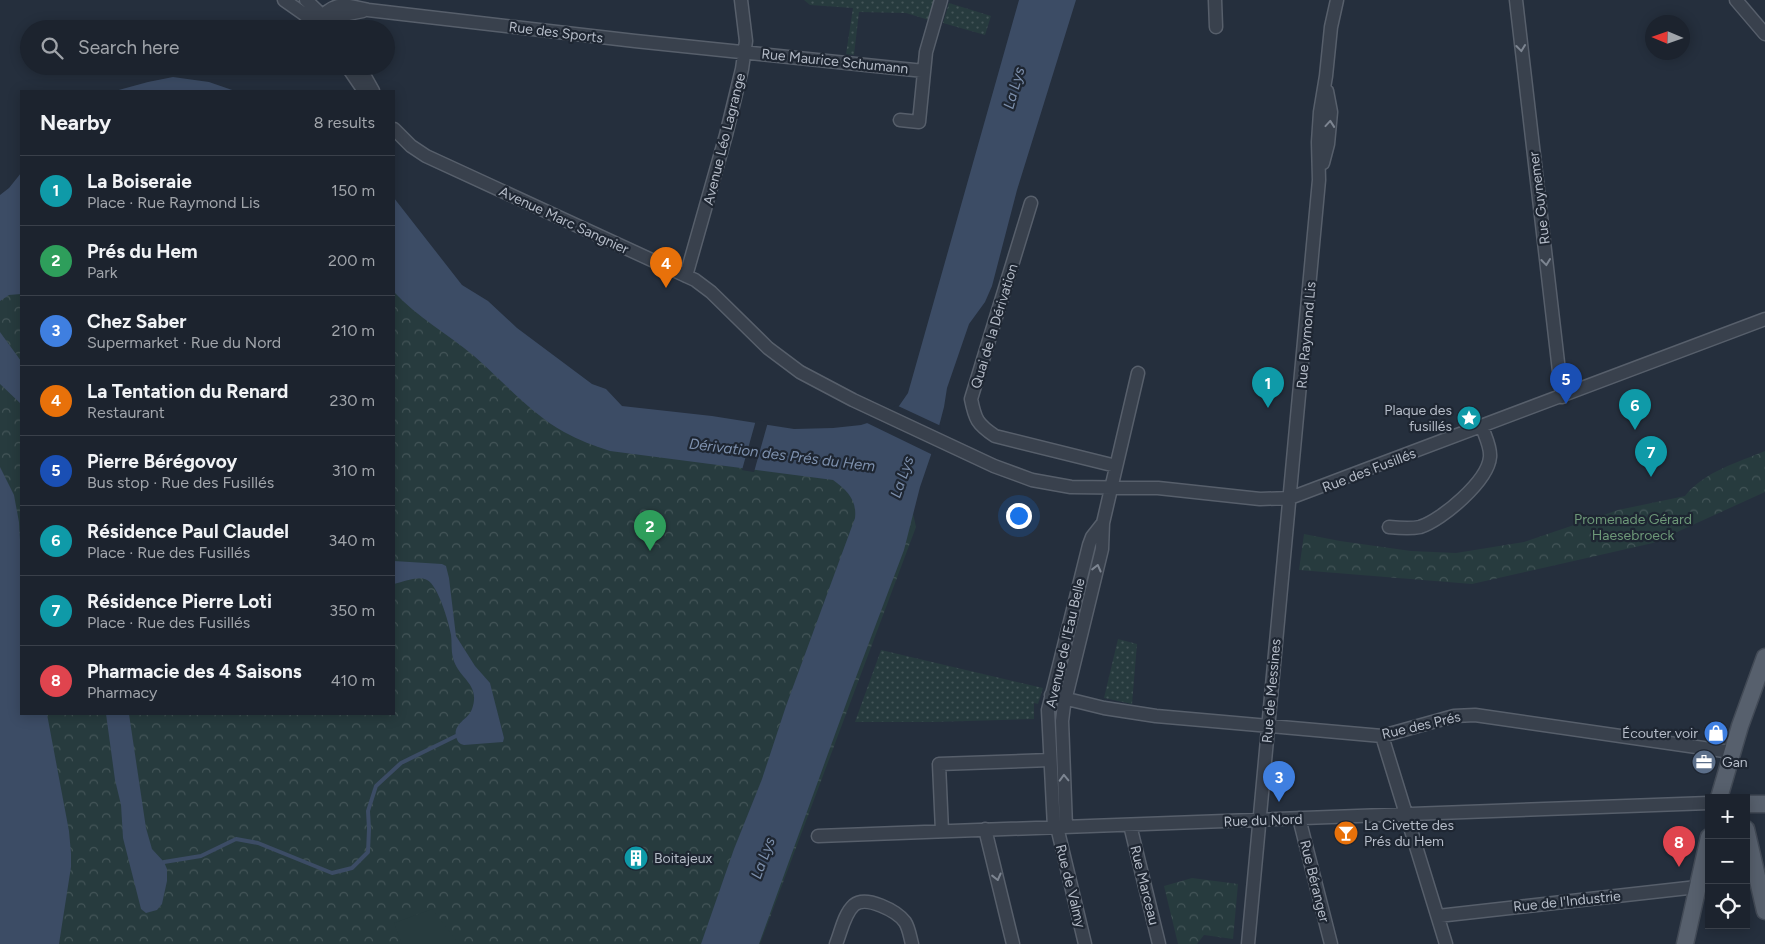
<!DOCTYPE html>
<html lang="en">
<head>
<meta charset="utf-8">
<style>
	:root { --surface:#1c232e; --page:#292f3a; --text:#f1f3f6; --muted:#a0a4aa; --line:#3a404a; --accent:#ea580c }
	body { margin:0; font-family:Figtree,sans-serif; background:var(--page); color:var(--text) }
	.controls { position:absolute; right:15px; bottom:15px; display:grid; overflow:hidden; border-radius:0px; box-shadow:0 2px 12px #0003 }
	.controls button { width:45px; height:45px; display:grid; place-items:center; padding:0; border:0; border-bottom:1px solid var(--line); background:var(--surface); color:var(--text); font:25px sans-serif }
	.compass { position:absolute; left:1645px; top:15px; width:45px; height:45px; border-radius:50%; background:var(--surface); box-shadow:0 2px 12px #0003; rotate:272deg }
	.you { position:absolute; left:1018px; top:515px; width:18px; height:18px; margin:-12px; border:4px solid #fff; border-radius:50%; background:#1a73e8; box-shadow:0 0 0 8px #1a73e833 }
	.badge { display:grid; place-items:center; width:32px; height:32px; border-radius:50%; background:var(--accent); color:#fff; font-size:16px; font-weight:700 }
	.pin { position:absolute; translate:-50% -41px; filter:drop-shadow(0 1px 2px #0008) }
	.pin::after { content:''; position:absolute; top:26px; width:18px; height:15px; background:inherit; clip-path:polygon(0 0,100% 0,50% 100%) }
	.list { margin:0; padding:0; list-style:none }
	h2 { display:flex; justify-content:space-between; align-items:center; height:65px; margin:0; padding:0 20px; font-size:21px }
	h2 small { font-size:16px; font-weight:400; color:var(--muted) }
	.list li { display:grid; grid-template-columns:32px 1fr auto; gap:15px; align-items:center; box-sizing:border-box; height:70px; padding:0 20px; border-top:1px solid var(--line) }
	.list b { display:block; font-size:19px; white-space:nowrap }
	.list p { margin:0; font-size:16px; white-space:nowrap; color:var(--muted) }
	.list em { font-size:16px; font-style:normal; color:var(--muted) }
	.icon { flex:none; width:28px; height:28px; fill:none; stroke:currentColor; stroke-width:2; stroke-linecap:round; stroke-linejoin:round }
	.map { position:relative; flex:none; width:1765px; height:944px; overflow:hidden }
	.search { position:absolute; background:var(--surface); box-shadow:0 2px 12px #0003; left:20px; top:20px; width:375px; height:55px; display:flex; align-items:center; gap:12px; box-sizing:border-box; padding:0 18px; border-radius:28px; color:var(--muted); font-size:19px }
	.panel { position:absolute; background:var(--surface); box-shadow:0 2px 12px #0003; left:20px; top:90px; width:375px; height:625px; border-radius:0px }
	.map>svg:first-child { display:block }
</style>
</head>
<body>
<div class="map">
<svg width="1765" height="944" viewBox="0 0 1765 944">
	<defs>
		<pattern id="grass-dots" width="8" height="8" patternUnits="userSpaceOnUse" patternTransform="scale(1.25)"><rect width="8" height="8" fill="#273b3e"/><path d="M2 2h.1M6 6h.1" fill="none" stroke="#445558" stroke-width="1.8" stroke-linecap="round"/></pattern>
		<pattern id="park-crowns" width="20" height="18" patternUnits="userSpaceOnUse" patternTransform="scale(1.25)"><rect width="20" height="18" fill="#273b3e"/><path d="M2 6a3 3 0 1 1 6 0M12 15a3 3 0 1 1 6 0" fill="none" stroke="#445558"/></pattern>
	</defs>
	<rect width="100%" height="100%" fill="#252f3d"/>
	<path fill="url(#grass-dots)" d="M804 0H936L929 20 906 13 859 12 854 55 846 54 853 8 810 5Z
		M949 3 991 16 985 35 943 23Z
		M1118 639 1137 644 1132 704 1104 698Z
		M881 650 1043 688 1038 704 1034 703V719L934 722H855Z"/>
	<path fill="url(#park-crowns)" d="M21 178V714H394V209L459 292 622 408 909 495 916 527 760 944H0V199Z
		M1765 451V492L1653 543 1472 584 1299 570 1304 534 1340 541 1411 551 1456 553 1524 542 1618 510 1685 496C1703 472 1739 462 1765 451Z
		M1192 878 1238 884 1233 939 1204 935 1197 944H1178L1164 886Z"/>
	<path fill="#273b3e" d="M432 909 459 944H402L394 923Z"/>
	<path fill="#3c4c65" d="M1019 0H1076L1017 190 992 286 985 302 969 324 947 388 944 407 933 449 920 487 904 550 850 693 759 944H701L734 849 762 779 786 706 855 518C857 500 847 490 833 480L610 451C594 446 579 440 564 432 530 413 503 381 474 356 448 334 417 317 394 292V198L462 285 488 301 517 328 592 384 606 389 622 406 712 416 794 429 833 428 861 425 880 419 899 406 908 393Z
		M173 77 209 82 235 91H115L148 82Z
		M21 173V294L9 295 0 301V195L9 188Z
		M0 332 21 361V404L0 384Z
		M0 467 14 495 19 522 21 557V714H47L69 831 71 853V867L59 944H0Z
		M394 561 442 564 446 566 449 578 456 636 475 666 490 683 504 738 503 742 464 745C459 744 458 742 456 737 453 723 468 720 472 709 481 683 458 679 453 658 451 650 452 643 451 635 449 623 438 585 427 580 419 575 403 582 394 584Z
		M106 714H129L146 828 152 849 164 862 167 869V881L162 904 157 910 146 913 141 909 123 838 121 805 115 780Z"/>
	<path fill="#252f3d" d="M896 405 941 426 933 455 865 422 879 416Z
		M756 420 768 422 754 472 742 470Z"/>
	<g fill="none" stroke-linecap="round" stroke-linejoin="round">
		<path stroke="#3c4c65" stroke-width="4" d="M164 862 201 856 236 839 258 843 332 873 352 868 368 852 369 829 368 811 376 786 401 763 456 736"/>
		<defs>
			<path id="minor" d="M284 0 304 14 319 28
				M306 0 328 21
				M1215 0 1216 27
				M1516 0 1562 397
				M1736 0 1765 34
				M314 23C337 2 338 3 368 10L635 41 924 71
				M324 29 343 15 363 11
				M347 66 364 91
				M359 66 373 91
				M900 120 919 122 926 52 941 0
				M394 129 411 146 426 156 695 280 711 292 768 348 800 372 853 400 994 466 1032 480 1071 487 1158 488 1260 499 1290 498 1765 319
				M1323 163 1328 144 1331 112 1327 91
				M1031 203 971 399C975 419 977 424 995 436L1116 466
				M686 276 726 135 742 69 746 41 741 0
				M1389 527C1399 528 1410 529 1420 527 1442 520 1488 481 1490 457 1491 447 1485 436 1482 427
				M1051 695 1104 708 1156 716 1382 736 1454 716 1475 715 1731 752
				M1382 736 1446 944
				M1299 818 1331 944
				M1130 825 1159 944
				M1054 827 1048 710 1089 545 1092 537 1103 523
				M1057 827 1085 944
				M1066 827 1062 721 1064 705 1102 549 1103 523 1138 373
				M985 829 1013 944
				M942 831 939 764 1050 760
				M818 836 1709 803
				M1438 916 1697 887
				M836 944C841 932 844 914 854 905 866 895 897 911 905 922 909 928 910 937 912 944
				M1248 944 1319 180 1318 142 1320 112 1326 76 1331 27 1337 0"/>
			<path id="major" d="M1719 798 1740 726 1765 657
				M1746 804H1765
				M1746 829 1765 911
				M1685 944 1709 837"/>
		</defs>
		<use href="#minor" stroke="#575f6b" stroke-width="15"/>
		<use href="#major" stroke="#424a56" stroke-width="19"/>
		<use href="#minor" stroke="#39414d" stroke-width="12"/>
		<use href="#major" stroke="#57606d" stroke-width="16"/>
	</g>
	<defs><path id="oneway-chevron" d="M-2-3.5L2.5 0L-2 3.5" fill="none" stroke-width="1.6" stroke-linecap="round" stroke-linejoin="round" transform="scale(1.25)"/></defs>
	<g stroke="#7d8591">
		<use href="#oneway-chevron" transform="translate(1521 48) rotate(83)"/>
		<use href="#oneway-chevron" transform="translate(1330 124) rotate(-85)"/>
		<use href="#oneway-chevron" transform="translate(1546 262) rotate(83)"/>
		<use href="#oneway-chevron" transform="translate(1097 568) rotate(-76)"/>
		<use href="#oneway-chevron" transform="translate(1064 778) rotate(-92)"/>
		<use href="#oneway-chevron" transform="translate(997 877) rotate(76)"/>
	</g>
	<defs>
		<symbol id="sight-disc" viewBox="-11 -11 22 22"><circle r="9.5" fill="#0f9aa8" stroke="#1e2632"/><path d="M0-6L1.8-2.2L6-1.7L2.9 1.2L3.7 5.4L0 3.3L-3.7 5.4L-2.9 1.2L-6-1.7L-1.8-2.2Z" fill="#fff"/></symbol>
		<symbol id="shop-disc" viewBox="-11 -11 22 22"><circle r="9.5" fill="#3f7fe0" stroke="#1e2632"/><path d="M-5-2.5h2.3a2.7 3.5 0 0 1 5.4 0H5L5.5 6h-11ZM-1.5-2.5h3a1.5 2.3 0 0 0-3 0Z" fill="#fff"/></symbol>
		<symbol id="office-disc" viewBox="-11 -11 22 22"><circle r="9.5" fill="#5c6f8a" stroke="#1e2632"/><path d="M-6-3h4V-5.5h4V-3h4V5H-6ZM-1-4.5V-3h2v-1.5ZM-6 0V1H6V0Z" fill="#fff"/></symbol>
		<symbol id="bar-disc" viewBox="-11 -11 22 22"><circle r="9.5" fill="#e8710a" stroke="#1e2632"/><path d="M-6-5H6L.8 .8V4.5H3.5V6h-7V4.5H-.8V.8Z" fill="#fff"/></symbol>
		<symbol id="building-disc" viewBox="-11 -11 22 22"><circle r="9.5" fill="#0f9aa8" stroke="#1e2632"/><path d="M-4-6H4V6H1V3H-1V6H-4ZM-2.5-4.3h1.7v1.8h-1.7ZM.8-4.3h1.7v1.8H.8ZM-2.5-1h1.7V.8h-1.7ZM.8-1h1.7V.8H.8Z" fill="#fff"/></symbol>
	</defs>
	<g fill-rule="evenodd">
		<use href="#sight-disc" x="1455" y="404" width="28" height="28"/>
		<use href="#shop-disc" x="1702" y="719" width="28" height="28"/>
		<use href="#office-disc" x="1690" y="748" width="28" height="28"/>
		<use href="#bar-disc" x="1332" y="819" width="28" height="28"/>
		<use href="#building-disc" x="622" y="844" width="28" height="28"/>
	</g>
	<g text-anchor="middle" stroke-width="4.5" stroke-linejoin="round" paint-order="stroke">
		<g font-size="14" fill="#b5bcc8" stroke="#1e2632">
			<text transform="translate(556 32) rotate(7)" y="5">Rue des Sports</text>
			<text transform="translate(835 61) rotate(6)" y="5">Rue Maurice Schumann</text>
			<text transform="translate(724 139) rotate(-76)" y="5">Avenue Léo Lagrange</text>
			<text transform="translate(1539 198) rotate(-97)" y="5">Rue Guynemer</text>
			<text transform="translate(564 220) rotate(25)" y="5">Avenue Marc Sangnier</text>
			<text transform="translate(994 326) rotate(-73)" y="5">Quai de la Dérivation</text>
			<text transform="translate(1306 335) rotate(-85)" y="5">Rue Raymond Lis</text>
			<text transform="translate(1369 470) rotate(-21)" y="5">Rue des Fusillés</text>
			<text transform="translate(1065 643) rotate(-77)" y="5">Avenue de l'Eau Belle</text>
			<text transform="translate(1271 691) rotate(-85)" y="5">Rue de Messines</text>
			<text transform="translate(1421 725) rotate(-13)" y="5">Rue des Prés</text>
			<text transform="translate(1263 820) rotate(-2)" y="5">Rue du Nord</text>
			<text transform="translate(1315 881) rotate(76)" y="5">Rue Béranger</text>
			<text transform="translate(1145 885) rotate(76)" y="5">Rue Marceau</text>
			<text transform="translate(1071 886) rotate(76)" y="5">Rue de Valmy</text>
			<text transform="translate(1567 901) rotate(-6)" y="5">Rue de l'Industrie</text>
		</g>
		<g font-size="14" fill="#b5bcc8" stroke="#1e2632" text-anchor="start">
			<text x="1452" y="415" text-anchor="end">Plaque des<tspan x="1452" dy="16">fusillés</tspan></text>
			<text x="1698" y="738" text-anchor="end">Écouter voir</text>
			<text x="1722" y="767">Gan</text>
			<text x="1364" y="830">La Civette des<tspan x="1364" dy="16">Prés du Hem</tspan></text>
			<text x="654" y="863">Boitajeux</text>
		</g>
		<g font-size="14" fill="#6d9878" stroke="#1e2632">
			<text x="1633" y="524">Promenade Gérard<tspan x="1633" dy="16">Haesebroeck</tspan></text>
		</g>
		<g font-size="15" font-style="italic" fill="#7e91ae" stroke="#1e2632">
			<text transform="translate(1014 88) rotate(-74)" y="5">La Lys</text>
			<text transform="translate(782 455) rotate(7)" y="5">Dérivation des Prés du Hem</text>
			<text transform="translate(902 477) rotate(-71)" y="5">La Lys</text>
			<text transform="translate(763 858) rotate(-70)" y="5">La Lys</text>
		</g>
	</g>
</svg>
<div class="controls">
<button>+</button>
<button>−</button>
<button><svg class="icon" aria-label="locate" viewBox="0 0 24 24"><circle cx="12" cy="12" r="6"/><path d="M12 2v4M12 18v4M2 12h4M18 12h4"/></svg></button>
</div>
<svg class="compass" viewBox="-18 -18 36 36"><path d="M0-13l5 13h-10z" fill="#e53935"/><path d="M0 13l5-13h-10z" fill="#a0a4aa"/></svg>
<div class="you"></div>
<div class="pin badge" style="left:1268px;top:408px;background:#0f9aa8">1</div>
<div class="pin badge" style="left:650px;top:551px;background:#2e9e5b">2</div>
<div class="pin badge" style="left:1279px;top:802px;background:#3f7fe0">3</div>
<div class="pin badge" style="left:666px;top:288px;background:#e8710a">4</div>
<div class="pin badge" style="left:1566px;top:404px;background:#1a4fb4">5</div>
<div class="pin badge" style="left:1635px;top:430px;background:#0f9aa8">6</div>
<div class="pin badge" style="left:1651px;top:477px;background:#0f9aa8">7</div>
<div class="pin badge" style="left:1679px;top:867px;background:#e0444e">8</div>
<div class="search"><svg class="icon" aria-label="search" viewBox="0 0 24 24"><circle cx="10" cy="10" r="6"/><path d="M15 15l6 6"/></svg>Search here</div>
<section class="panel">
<h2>Nearby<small>8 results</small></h2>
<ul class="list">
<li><span class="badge" style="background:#0f9aa8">1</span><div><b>La Boiseraie</b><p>Place · Rue Raymond Lis</p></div><em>150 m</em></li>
<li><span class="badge" style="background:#2e9e5b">2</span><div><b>Prés du Hem</b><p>Park</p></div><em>200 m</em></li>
<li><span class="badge" style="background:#3f7fe0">3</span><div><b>Chez Saber</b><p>Supermarket · Rue du Nord</p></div><em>210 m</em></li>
<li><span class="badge" style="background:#e8710a">4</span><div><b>La Tentation du Renard</b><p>Restaurant</p></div><em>230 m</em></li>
<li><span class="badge" style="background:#1a4fb4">5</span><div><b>Pierre Bérégovoy</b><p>Bus stop · Rue des Fusillés</p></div><em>310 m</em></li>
<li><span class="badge" style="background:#0f9aa8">6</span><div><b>Résidence Paul Claudel</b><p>Place · Rue des Fusillés</p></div><em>340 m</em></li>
<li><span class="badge" style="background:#0f9aa8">7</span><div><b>Résidence Pierre Loti</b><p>Place · Rue des Fusillés</p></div><em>350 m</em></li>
<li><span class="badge" style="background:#e0444e">8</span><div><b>Pharmacie des 4 Saisons</b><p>Pharmacy</p></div><em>410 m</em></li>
</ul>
</section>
</div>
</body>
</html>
